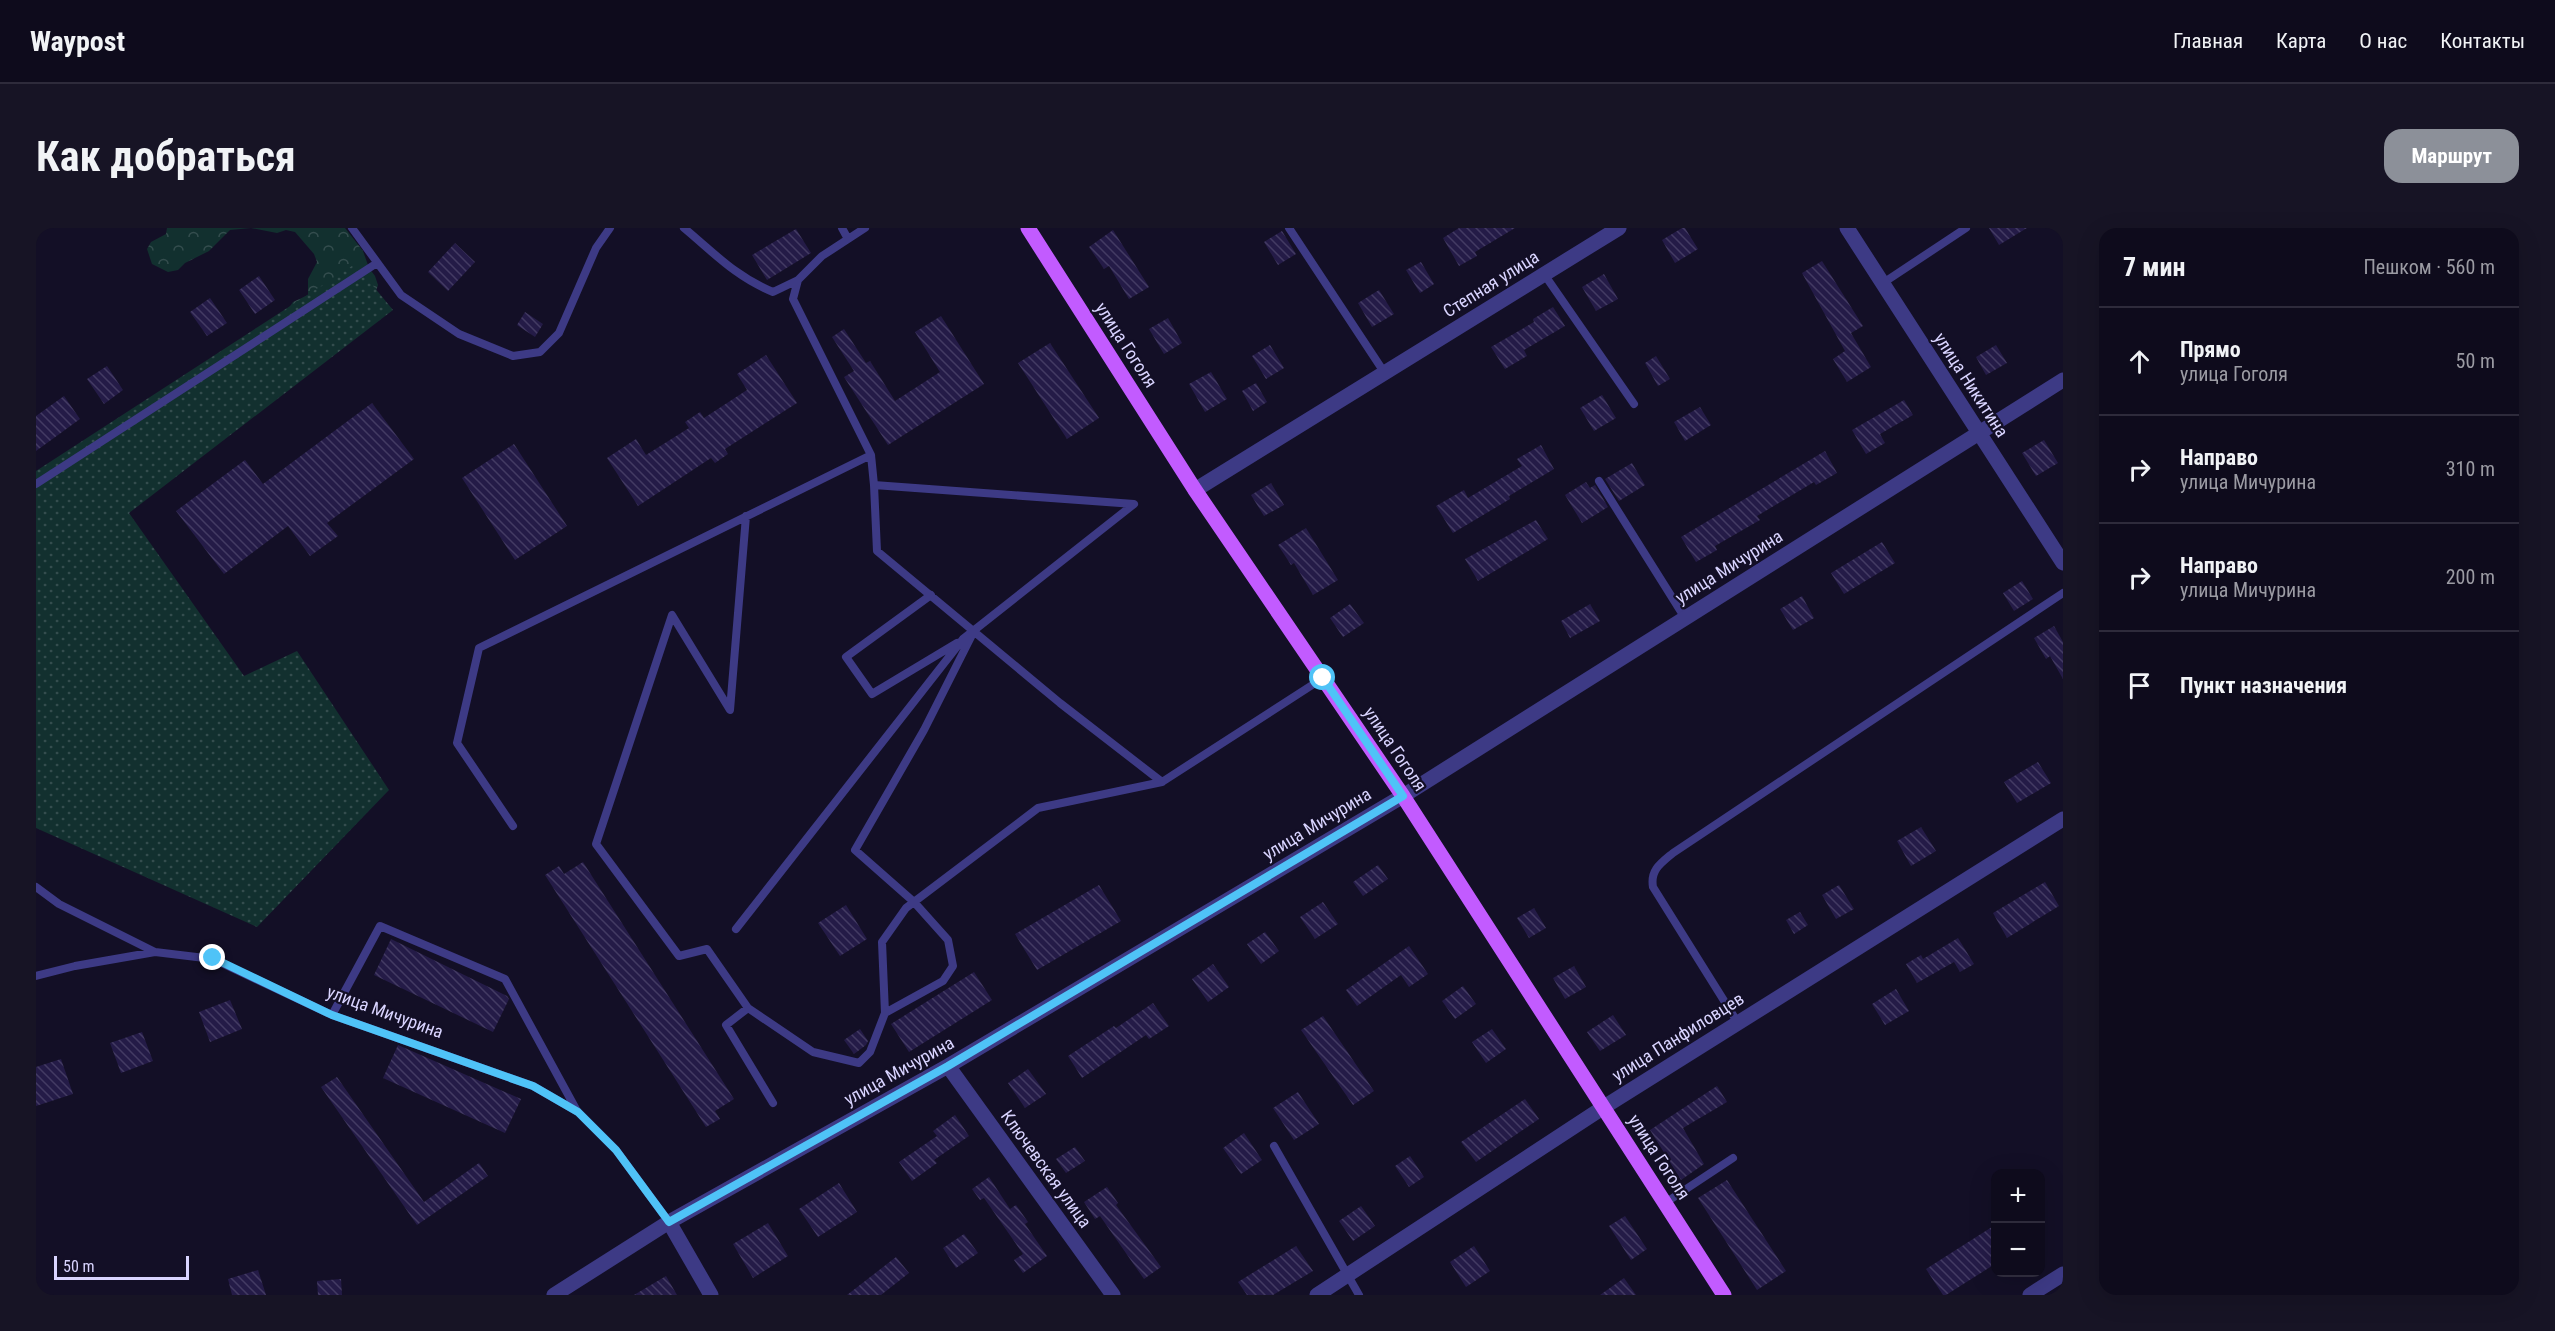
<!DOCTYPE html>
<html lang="ru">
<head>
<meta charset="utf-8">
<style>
	:root { --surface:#0e0b1c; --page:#171425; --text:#f1f3f6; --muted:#9b9ba3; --line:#2e2b3b; --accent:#8c9099 }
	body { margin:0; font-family:"Roboto Condensed",sans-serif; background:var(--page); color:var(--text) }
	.controls { position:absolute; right:18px; bottom:18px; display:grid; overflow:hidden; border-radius:12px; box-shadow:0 6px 24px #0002 }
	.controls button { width:54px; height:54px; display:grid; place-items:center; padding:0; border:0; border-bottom:2px solid var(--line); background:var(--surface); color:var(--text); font:30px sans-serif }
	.scale { position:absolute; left:18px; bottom:15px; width:135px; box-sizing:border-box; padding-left:6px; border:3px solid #d9d4ff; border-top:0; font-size:16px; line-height:21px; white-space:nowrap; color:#d9d4ff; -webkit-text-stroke:4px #130f26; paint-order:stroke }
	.stop { position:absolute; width:18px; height:18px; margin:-14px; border:4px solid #4fc3f7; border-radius:50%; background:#fff }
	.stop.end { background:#4fc3f7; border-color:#fff; box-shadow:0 2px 6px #0008 }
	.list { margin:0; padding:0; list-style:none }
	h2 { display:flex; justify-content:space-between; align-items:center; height:78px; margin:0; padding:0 24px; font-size:26px }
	h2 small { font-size:20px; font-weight:400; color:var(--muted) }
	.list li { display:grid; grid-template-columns:39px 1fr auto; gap:18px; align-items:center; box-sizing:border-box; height:108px; padding:0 24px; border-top:2px solid var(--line) }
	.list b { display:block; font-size:22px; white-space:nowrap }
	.list p { margin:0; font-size:20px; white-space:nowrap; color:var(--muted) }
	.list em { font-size:20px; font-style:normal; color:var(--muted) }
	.icon { flex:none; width:33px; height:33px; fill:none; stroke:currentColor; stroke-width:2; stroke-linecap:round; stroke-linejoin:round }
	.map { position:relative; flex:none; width:2027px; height:1067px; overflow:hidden; border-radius:18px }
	header { display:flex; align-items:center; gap:36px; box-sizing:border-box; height:84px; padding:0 30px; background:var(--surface); border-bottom:2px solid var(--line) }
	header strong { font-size:28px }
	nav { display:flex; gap:33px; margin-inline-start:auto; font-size:21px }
	.intro { display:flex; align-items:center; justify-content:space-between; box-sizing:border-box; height:144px; padding:0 36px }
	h1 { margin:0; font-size:42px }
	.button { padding:15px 27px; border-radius:18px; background:var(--accent); color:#fff; font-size:21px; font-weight:700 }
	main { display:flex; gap:36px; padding:0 36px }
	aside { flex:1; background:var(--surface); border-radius:18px; box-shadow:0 6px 24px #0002 }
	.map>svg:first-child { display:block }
</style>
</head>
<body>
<header>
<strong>Waypost</strong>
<nav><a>Главная</a><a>Карта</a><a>О нас</a><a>Контакты</a></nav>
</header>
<div class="intro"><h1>Как добраться</h1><a class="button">Маршрут</a></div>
<main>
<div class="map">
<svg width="2027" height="1067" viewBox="0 0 2027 1067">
	<defs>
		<pattern id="forest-crowns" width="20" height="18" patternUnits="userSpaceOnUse" patternTransform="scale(1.5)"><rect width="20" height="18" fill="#12302f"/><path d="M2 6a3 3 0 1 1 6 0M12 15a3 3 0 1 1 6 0" fill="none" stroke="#344d4e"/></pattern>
		<pattern id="park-dots" width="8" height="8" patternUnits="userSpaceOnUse" patternTransform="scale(1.5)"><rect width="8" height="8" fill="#12302f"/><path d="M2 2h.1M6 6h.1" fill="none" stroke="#344d4e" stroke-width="1.8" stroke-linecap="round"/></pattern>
		<pattern id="building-back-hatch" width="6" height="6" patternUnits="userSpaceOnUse" patternTransform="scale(1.5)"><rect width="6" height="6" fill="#241b47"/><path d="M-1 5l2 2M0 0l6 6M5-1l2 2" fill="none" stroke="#433b63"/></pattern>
	</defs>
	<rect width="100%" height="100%" fill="#130f26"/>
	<path fill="url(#forest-crowns)" d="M131 0H215L194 2 173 23 149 35 142 42 132 44 116 36 111 21 115 14 130 6Z
		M215 0H309L327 23 333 40 339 48 342 57 339 66 252 81 257 74 272 67V51L281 34 278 26 259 4 250 2 241 5Z"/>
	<path fill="url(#park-dots)" d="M319 36 357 82 93 285 208 448 261 423 353 562 221 699 0 600V243Z"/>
	<path fill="url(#building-back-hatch)" d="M1423 0H1479L1439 24 1441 28 1423 38 1407 10Z
		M1646 0H1649L1662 21 1639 35 1626 12Z
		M1953 0H1991L1963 17Z
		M760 1 775 25 731 52 716 27Z
		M1077 2 1113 59 1093 71 1073 38 1068 41 1053 19Z
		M1246 3 1260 26 1242 37 1228 14Z
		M419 15 439 34 412 63 392 44Z
		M1786 33 1827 98 1815 105 1835 139 1811 154 1797 131 1809 123 1766 45Z
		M1385 34 1398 56 1384 65 1370 42Z
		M1568 46 1582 71 1560 83 1546 59Z
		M223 48 239 72 219 86 203 62Z
		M1343 62 1358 86 1336 99 1322 75Z
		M174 70 191 95 171 108 154 84Z
		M1517 79 1529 98 1488 122 1491 128 1469 141 1455 119 1498 94 1497 91Z
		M489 84 507 96 499 109 481 97Z
		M905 88 948 156 852 217 808 149 818 143 796 109 808 101 830 135 834 133 859 173 904 144 879 104Z
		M1132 90 1146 115 1128 126 1113 101Z
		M1014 115 1063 190 1031 211 982 135Z
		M1234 117 1248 140 1230 151 1216 128Z
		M1960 117 1971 135 1950 147 1940 129Z
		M730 127 761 175 689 221 692 226 679 235 675 230 602 278 571 230 600 211 610 227 653 200 649 194 664 184 668 190 711 162 701 146Z
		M1620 128 1634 151 1622 158 1609 135Z
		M71 138 87 162 68 176 51 151Z
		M1175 144 1191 171 1169 184 1153 156Z
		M1220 155 1231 174 1217 183 1206 163Z
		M1566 167 1580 190 1558 203 1544 180Z
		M28 168 44 191 0 223V188Z
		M1868 172 1877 187 1844 206 1849 215 1830 226 1816 202Z
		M336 175 378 231 291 295 302 308 274 328 252 298 188 346 140 283 209 232 227 256Z
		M1664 179 1675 197 1649 213 1638 194Z
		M2008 212 2022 235 2000 248 1986 225Z
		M478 216 531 298 479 332 426 250Z
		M1505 217 1518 241 1473 268 1474 271 1417 305 1400 278 1428 262 1432 270 1486 238 1481 231Z
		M1789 223 1801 245 1780 257 1778 254 1721 288 1724 292 1679 318 1681 322 1660 334 1645 309Z
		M1596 235 1609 257 1583 273 1569 251Z
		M1550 254 1554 260 1559 257 1572 279 1546 295 1529 267Z
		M1235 255 1248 277 1228 288 1215 267Z
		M1500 292 1512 311 1442 353 1429 331Z
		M1270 300 1302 352 1277 367 1258 335 1255 337 1242 317Z
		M1846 314 1859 335 1808 366 1795 345Z
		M1986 353 1997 371 1978 383 1967 365Z
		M1766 368 1778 390 1757 402 1744 381Z
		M1314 376 1328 395 1307 409 1294 390Z
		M1554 376 1564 393 1534 410 1525 393Z
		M2018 398 2027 414V451L2014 428 2010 431 1998 410Z
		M2002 534 2015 555 1981 575 1968 554Z
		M1885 599 1900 623 1875 638 1861 613Z
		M547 634 698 871 679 883 684 891 670 899 509 647 523 638 528 646Z
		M1342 637 1352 651 1327 668 1317 654Z
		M2009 654 2023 678 1971 710 1957 685Z
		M1063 657 1085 693 1001 742 979 706Z
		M1803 657 1818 681 1800 691 1786 667Z
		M1287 674 1302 696 1279 711 1264 689Z
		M810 677 831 711 804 728 782 695Z
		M1498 680 1510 700 1493 710 1481 690Z
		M1764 684 1772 697 1758 706 1750 692Z
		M1229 704 1243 723 1225 736 1211 716Z
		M1922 710 1938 736 1924 744 1918 734 1881 755 1870 736 1885 727 1887 731Z
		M355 711 471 768 473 771 457 804 338 747Z
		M1373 718 1392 746 1373 759 1365 747 1321 778 1310 762Z
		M1177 736 1193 759 1172 774 1156 751Z
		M1538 738 1550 759 1529 771 1517 750Z
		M938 744 956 772 873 824 855 796Z
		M1427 758 1440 776 1419 791 1406 773Z
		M1860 761 1873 783 1849 797 1836 776Z
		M194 772 206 801 174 814 163 784Z
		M1117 775 1133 798 1113 811 1110 807 1046 850 1032 828 1078 798 1080 800Z
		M1577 787 1590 807 1564 823 1551 804Z
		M1287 788 1338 863 1317 877 1265 802Z
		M824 801 832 813 830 817 818 826 808 812Z
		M1456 801 1470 821 1450 835 1436 814Z
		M106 804 117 833 85 845 74 815Z
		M362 817 485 871 469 905 347 850Z
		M25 831 37 866 0 878V839Z
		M992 841 1010 866 989 880 972 855Z
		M301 849 388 974 443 935 452 948 381 997 285 859Z
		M1681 858 1691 874 1647 900 1668 936 1645 952 1614 902Z
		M1262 864 1283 896 1258 912 1237 880Z
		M1489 871 1503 891 1440 934 1425 914Z
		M919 887 933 908 898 932 901 935 876 953 863 934 901 908 897 903Z
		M1208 905 1226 932 1205 946 1187 920Z
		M1039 919 1049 933 1030 945 1020 931Z
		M1374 928 1388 949 1373 959 1359 938Z
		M953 949 974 981 980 977 992 994 989 996 1011 1028 987 1045 978 1032 987 1026 948 970 944 972 936 961Z
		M1691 952 1750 1043 1721 1062 1662 970Z
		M803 955 821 984 782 1009 763 981Z
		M1071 959 1082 975 1080 977 1125 1039 1108 1051 1064 988 1059 991 1048 974Z
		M1325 978 1339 998 1317 1013 1303 993Z
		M1589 988 1611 1021 1595 1032 1573 998Z
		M732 995 752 1028 717 1050 697 1016Z
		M1959 997V1036L1910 1067H1907L1890 1041Z
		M928 1006 942 1025 920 1040 907 1020Z
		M1260 1018 1277 1043 1237 1067H1211L1202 1054Z
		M1438 1018 1454 1043 1430 1059 1414 1034Z
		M860 1029 873 1045 845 1067H811Z
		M222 1042 230 1067H196L192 1051Z
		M630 1048 641 1067H598Z
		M1588 1050 1600 1067H1564Z
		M305 1051 306 1067H282L281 1053Z"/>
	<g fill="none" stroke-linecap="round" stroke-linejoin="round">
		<path stroke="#3d3a85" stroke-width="8" d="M316 0 365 67 423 106 477 128 504 124 523 105 560 20 574 0
			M648 0C678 25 700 49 737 64L762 52
			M806 0 812 11
			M1253 0 1348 144
			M1508 46 1598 176
			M1847 55 1930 0
			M1563 253 1649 390
			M0 256 341 35
			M838 257 841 323 1024 475 1126 554 1287 450
			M710 288 694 482 636 387 560 616 643 728 671 721 712 780 690 797 737 875
			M895 367 810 429 836 466 921 415
			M477 598 421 515 443 420 835 227
			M0 659 23 676 119 724
			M700 701 927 411 1098 276 838 257 835 227 757 71 762 52 786 28 829 0
			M0 748 39 738 119 724 177 731 296 787 497 858 542 884 580 922 633 994
			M712 780 777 824 823 835 834 824 849 785 846 714 870 680 1002 580 1126 554
			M849 785 907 753 917 738 912 712 878 674 819 622 888 502 936 407
			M296 787 344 698 469 751 541 883
			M1702 795 1617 659C1614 642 1625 635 1637 625L2027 365
			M1238 918 1323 1067
			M1629 975 1697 930"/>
		<path stroke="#3d3a85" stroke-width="15" d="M1811 0 2027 335
			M1159 262 1583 0
			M912 838 1077 1067
			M633 994 675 1067
			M518 1067 633 994 912 838 1367 568 2027 152
			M1281 1067 1568 879 2027 591
			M1994 1067 2027 1046"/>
		<path stroke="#c25bff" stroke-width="15" d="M992 0 1159 262 1367 568 1688 1067"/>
	</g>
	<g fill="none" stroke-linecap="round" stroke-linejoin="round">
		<path stroke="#4fc3f7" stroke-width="8" d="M177 730 296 787 497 858 542 884 580 922 633 994 912 838 1367 568 1287 450"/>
	</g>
	<g text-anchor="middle" stroke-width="4.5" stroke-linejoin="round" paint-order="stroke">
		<g font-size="18" fill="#d9d4ff" stroke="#130f26">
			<text transform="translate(1455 56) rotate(-32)" y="6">Степная улица</text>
			<text transform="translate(1090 117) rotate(57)" y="6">улица Гоголя</text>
			<text transform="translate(1935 157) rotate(57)" y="6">улица Никитина</text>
			<text transform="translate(1693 339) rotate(-32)" y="6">улица Мичурина</text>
			<text transform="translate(1359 521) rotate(56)" y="6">улица Гоголя</text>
			<text transform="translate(1281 596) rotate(-31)" y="6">улица Мичурина</text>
			<text transform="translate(349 784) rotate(20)" y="6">улица Мичурина</text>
			<text transform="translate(1642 809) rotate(-32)" y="6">улица Панфиловцев</text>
			<text transform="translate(863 843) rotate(-29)" y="6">улица Мичурина</text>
			<text transform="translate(1623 929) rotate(57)" y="6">улица Гоголя</text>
			<text transform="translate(1010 941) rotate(54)" y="6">Ключевская улица</text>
		</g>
	</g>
</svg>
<div class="controls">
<button>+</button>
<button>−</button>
</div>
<div class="scale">50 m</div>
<div class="stop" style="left:1287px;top:450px"></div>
<div class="stop end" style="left:177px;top:730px"></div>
</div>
<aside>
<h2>7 мин<small>Пешком · 560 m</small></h2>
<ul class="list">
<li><svg class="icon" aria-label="ahead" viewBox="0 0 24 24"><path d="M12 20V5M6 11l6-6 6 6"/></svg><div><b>Прямо</b><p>улица Гоголя</p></div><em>50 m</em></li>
<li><svg class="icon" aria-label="right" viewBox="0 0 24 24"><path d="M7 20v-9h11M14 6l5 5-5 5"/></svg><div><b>Направо</b><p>улица Мичурина</p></div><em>310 m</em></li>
<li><svg class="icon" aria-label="right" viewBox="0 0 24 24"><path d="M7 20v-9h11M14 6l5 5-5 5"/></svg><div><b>Направо</b><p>улица Мичурина</p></div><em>200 m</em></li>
<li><svg class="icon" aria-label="arrive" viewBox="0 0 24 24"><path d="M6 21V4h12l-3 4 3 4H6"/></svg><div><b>Пункт назначения</b></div></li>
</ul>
</aside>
</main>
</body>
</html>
